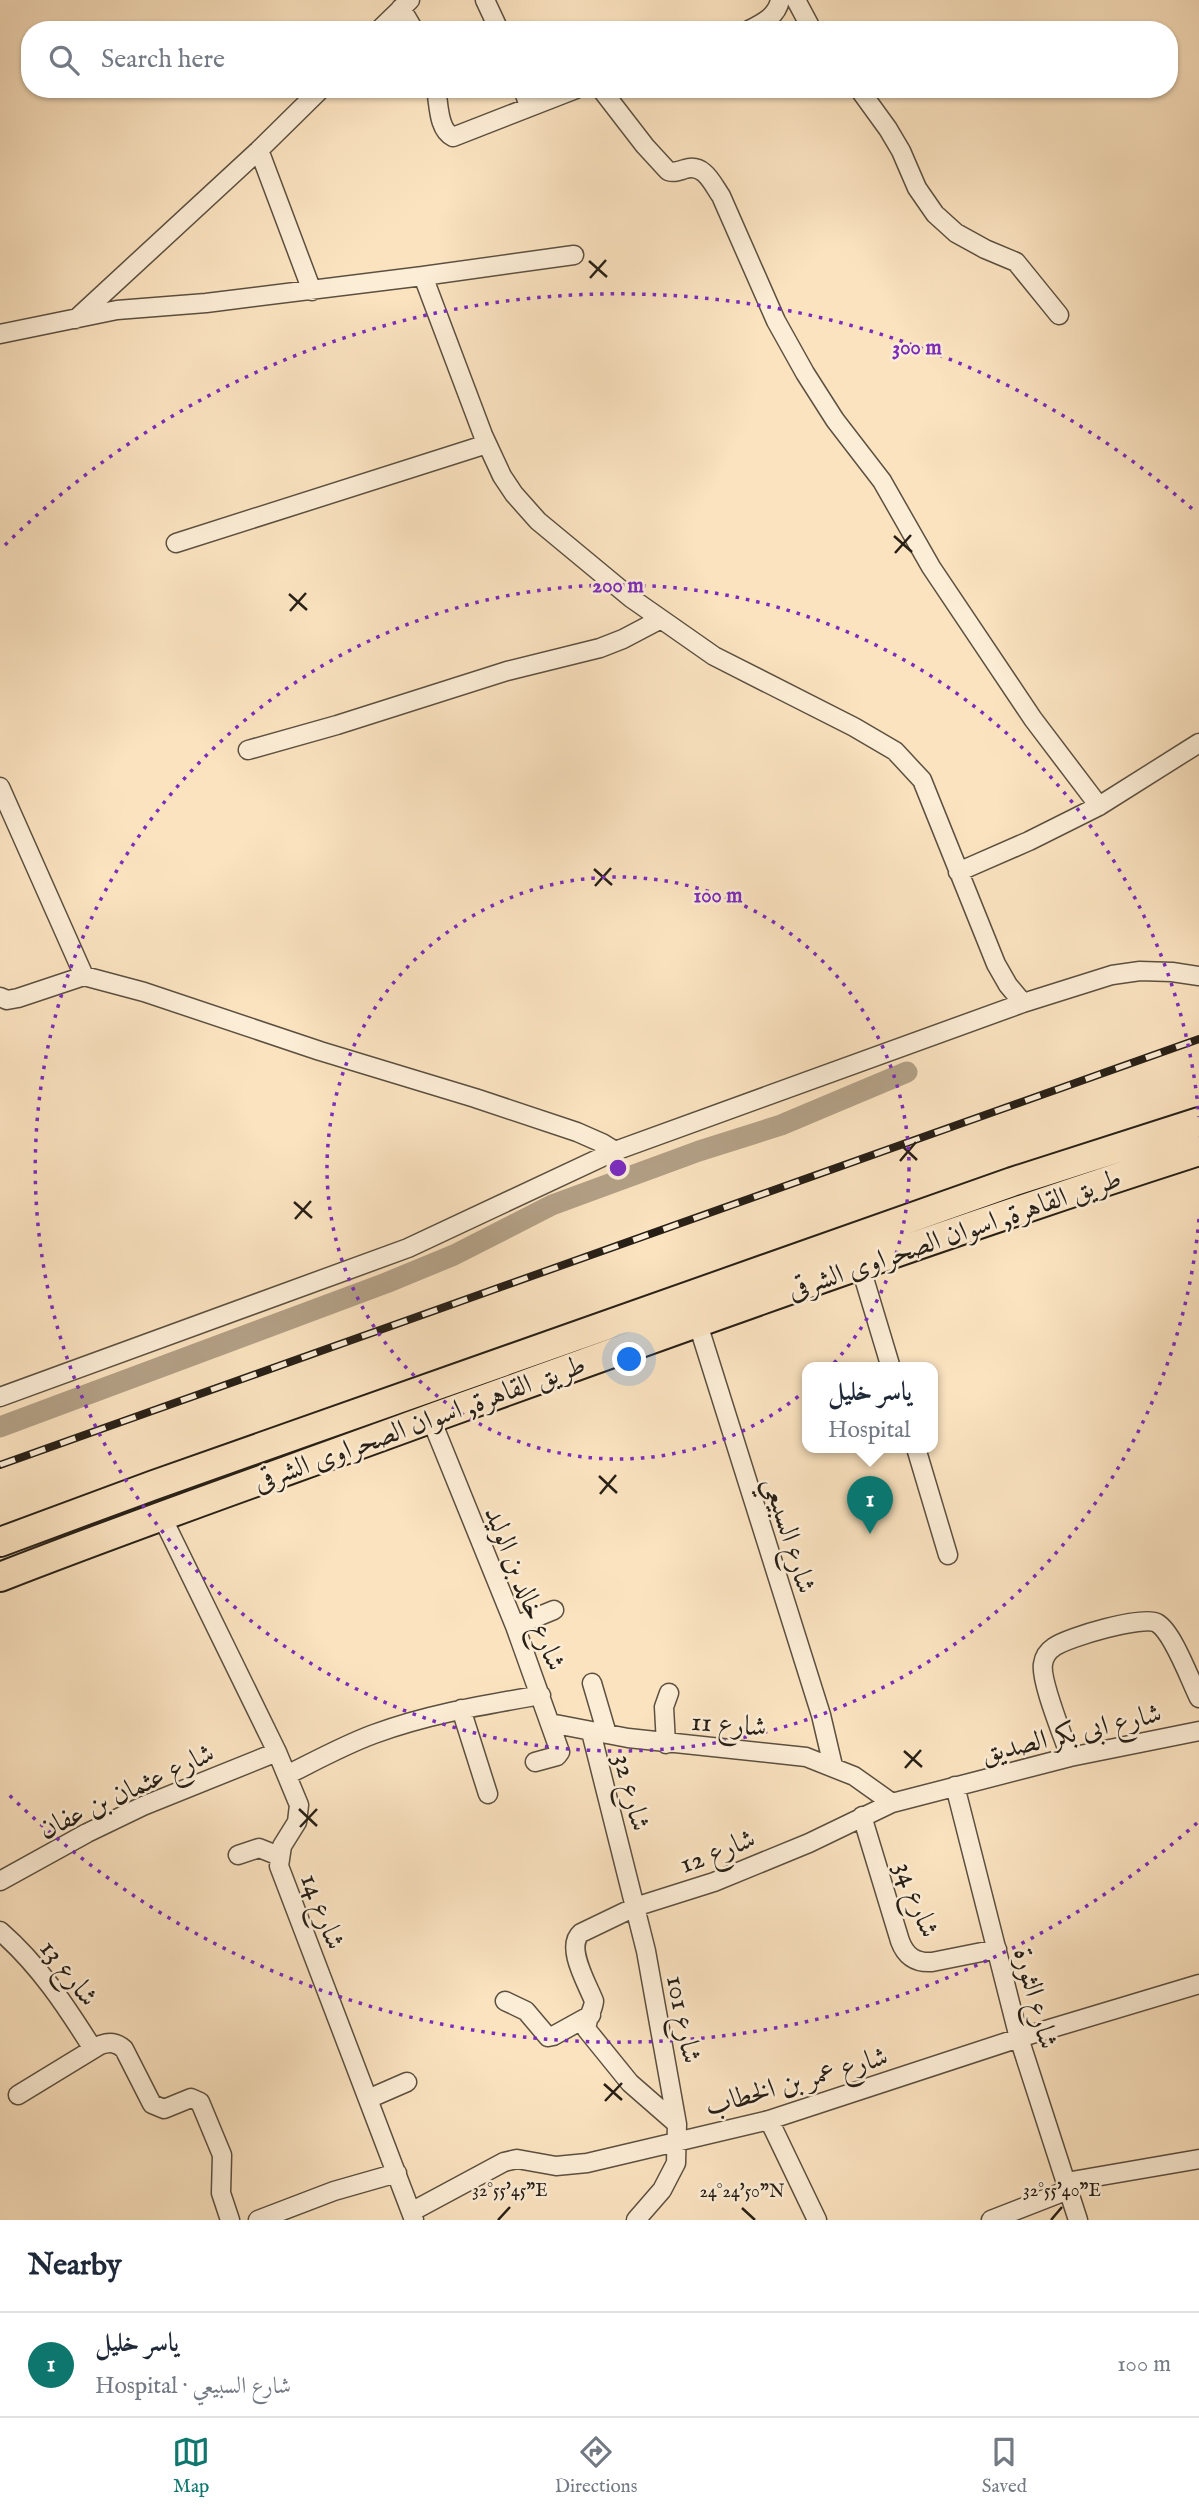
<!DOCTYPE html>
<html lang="en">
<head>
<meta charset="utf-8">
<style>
	:root { --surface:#fff; --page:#f6f6f7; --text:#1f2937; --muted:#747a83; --line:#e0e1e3; --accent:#0f766e }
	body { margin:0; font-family:"IM FELL English",Amiri,serif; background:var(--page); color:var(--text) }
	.you { position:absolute; left:630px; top:1360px; width:24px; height:24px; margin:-18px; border:5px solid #fff; border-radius:50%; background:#1a73e8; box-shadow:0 0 0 10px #1a73e833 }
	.badge { display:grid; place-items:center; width:46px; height:46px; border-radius:50%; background:var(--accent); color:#fff; font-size:23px; font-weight:700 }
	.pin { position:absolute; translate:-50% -58px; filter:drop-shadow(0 2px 4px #0008) }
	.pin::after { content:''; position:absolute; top:37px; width:24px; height:21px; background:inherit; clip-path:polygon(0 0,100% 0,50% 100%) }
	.popup { position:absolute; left:802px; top:1362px; width:136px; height:91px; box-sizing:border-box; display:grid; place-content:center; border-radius:14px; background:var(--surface); filter:drop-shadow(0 2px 5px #0005); font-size:23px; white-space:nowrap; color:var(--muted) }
	.popup b { font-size:26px; color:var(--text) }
	.popup::after { content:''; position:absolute; left:50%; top:100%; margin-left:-14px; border:14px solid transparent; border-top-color:var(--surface) }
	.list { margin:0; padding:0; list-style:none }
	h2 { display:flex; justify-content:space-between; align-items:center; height:91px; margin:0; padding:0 28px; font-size:30px }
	h2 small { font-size:23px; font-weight:400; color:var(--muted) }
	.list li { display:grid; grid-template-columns:46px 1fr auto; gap:21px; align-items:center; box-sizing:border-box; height:105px; padding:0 28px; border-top:2px solid var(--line) }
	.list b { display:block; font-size:26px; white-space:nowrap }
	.list p { margin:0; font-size:23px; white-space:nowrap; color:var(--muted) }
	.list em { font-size:23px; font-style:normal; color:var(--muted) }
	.icon { flex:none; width:38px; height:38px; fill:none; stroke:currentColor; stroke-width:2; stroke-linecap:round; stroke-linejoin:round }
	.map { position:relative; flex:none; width:1199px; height:2220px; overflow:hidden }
	.search { position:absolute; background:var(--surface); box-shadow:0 2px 5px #0004; left:21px; right:21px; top:21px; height:77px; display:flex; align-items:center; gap:18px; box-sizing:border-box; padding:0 24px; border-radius:28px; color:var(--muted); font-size:26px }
	.sheet { height:196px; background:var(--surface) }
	nav { display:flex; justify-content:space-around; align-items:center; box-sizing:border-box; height:98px; border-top:2px solid var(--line); background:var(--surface); font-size:19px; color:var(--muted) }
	nav a { display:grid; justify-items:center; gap:4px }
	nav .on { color:var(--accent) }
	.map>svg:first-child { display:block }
</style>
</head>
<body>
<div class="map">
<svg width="1199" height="2220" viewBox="0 0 1199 2220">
	<rect width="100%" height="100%" fill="#fbe3c0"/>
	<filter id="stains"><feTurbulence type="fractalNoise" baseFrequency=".00286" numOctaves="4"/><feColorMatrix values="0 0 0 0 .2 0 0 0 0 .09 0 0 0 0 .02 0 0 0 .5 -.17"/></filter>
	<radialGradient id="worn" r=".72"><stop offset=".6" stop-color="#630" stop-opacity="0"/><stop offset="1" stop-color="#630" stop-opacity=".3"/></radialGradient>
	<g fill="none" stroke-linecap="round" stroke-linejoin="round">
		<path stroke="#b3a086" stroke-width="21" d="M0 1427 386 1283 454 1255 552 1205 699 1151 781 1125 907 1072"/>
		<defs>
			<path id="minor" d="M485 0 499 30
				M796 0 812 30
				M401 8 414 30
				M379 30 410 0
				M749 30C763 23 777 16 780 0
				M436 89C439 104 438 130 453 137L576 89
				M523 89 529 106
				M601 89 645 146 668 171C675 173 678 171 685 169 704 163 712 183 721 196L776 321 805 373 835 420 882 481 931 567 1033 719 1099 806
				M859 89 888 129 901 151 917 188 935 214 956 233 985 249 1016 262 1059 315
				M259 150 312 291
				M423 276 574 255
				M76 319 259 150 321 89
				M0 334 117 310 206 303 423 276 483 435 502 476 514 494 538 521 631 598 714 656 854 727 895 751 922 780 996 964 1008 985 1023 1003
				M176 543 487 444
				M248 750 337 725 507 671 600 648 623 639 661 619
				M0 787 84 976
				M958 872 1029 841 1099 806 1199 743
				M0 997 7 1000 18 998 84 976 144 992 320 1051 475 1098 577 1132 602 1143 615 1151
				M860 1265 891 1368
				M697 1321 821 1715 833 1766
				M0 1397 408 1248 615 1151 1023 1003 1112 975 1140 971 1172 972 1199 976
				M431 1419 515 1626 560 1752 557 1756 535 1762
				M916 1448 948 1555
				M161 1515 277 1752 299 1805 297 1822 282 1846 279 1866 414 2220
				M515 1626 554 1610
				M592 1683 607 1734
				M461 1709 488 1794
				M550 1723 628 1738 806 1757 854 1776 892 1803
				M591 1732 646 1951 677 2124 676 2163 662 2190 636 2220
				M666 1744 664 1707 669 1693
				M1070 1757C1064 1738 1040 1681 1043 1664 1044 1657 1048 1651 1054 1647 1068 1637 1144 1615 1157 1623 1173 1632 1190 1680 1199 1698
				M287 1775C315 1761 344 1745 374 1734 428 1714 484 1705 541 1695
				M955 1786 1019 2038 1078 2220
				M862 1816 900 1941C906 1957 916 1963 932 1962L997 1949
				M238 1855 259 1848 279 1856
				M0 1881 87 1833 143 1806 277 1752
				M0 1931C39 1965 66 2006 93 2049
				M505 2001 526 2011 548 2037 553 2036 591 2015
				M18 2095 100 2045C110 2042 116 2042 124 2049L152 2104 164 2109 191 2098 200 2102 222 2155 221 2193 230 2220
				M368 2099 407 2082
				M769 2120 817 2220
				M677 2124 630 2083 587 2030C585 2020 593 2012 594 2001 587 1983 565 1947 581 1933L635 1907 714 1882 809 1843 892 1803 1070 1757 1199 1731
				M1066 2182 1199 2159
				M411 2212 504 2162 517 2159 556 2166 587 2163 769 2120 1019 2038 1199 1984
				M258 2220 334 2191 397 2173
				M991 2220 1068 2190"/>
			<path id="trunk" d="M0 1542 154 1485 1012 1182 1199 1122
				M0 1577C143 1521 288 1471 432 1418 687 1326 941 1234 1199 1151"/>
		</defs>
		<use href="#minor" stroke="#5c5040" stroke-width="21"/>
		<use href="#trunk" stroke="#271f16" stroke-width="32"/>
		<use href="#minor" stroke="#fcedd6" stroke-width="18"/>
		<use href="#trunk" stroke="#fbe3c0" stroke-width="28"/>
		<defs>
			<path id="rail" d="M0 1465 1199 1039"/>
		</defs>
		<use href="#rail" stroke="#271f16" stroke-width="8"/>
		<use href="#rail" stroke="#fcedd6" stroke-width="5" stroke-dasharray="16" stroke-linecap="butt"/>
	</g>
	<path fill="none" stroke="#271f16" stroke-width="2.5" d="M589 261 607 277M590 278 606 260M894 536 912 552M895 553 911 535M289 594 307 610M290 611 306 593M594 869 612 885M595 886 611 868M899 1143 917 1160M900 1161 916 1142M294 1202 312 1218M295 1219 311 1201M599 1476 617 1493M600 1494 616 1475M904 1751 922 1767M905 1768 921 1750M299 1809 317 1826M300 1827 317 1809M604 2084 622 2100M605 2101 622 2083M742 2208 755 2220M498 2220 510 2207M1051 2220 1062 2207"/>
	<g fill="none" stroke="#7b2cbf" stroke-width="3.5" stroke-dasharray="3.5 7">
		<circle cx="618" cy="1168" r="291"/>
		<path d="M1199 1219A583 583 0 1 1 1199 1117"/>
		<path d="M1197 1823A874 874 0 0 1 5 1791M5 545A874 874 0 0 1 1197 513"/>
	</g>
	<g text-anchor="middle" stroke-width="5" stroke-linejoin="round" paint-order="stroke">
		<g font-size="28" fill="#271f16" stroke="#fcedd6">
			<text transform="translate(954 1233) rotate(-19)" y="10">طريق القاهرة, اسوان الصحراوى الشرقى</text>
			<text transform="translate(419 1422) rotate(-20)" y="10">طريق القاهرة, اسوان الصحراوى الشرقى</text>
			<text transform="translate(791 1535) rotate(73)" y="10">شارع السبيعي</text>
			<text transform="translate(526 1588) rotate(68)" y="10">شارع خالد بن الوليد</text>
			<text transform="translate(729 1723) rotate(5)" y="10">شارع 11</text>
			<text transform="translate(1071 1732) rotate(-13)" y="10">شارع ابى بكر الصديق</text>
			<text transform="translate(126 1790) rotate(-25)" y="10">شارع عثمان بن عفان</text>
			<text transform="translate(633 1792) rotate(76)" y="10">شارع 32</text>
			<text transform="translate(717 1850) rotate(-21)" y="10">شارع 12</text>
			<text transform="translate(918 1899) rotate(69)" y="10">شارع 34</text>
			<text transform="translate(324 1911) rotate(69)" y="10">شارع 14</text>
			<text transform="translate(70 1972) rotate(52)" y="10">شارع 13</text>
			<text transform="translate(1037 1998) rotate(75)" y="10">شارع الثورة</text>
			<text transform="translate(685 2019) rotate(79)" y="10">شارع 101</text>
			<text transform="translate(796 2080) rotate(-16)" y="10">شارع عمر بن الخطاب</text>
		</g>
	</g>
	<g font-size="18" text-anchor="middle" fill="#271f16" stroke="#fcedd6" stroke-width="5" stroke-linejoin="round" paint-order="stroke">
		<text x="510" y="2196">32°55'45"E</text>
		<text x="1062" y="2196">32°55'40"E</text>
		<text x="742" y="2197">24°24'50"N</text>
	</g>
	<circle cx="618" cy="1168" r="10" fill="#7b2cbf" stroke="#fcedd6" stroke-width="3.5"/>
	<g font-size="21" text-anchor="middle" font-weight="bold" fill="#7b2cbf" stroke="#fcedd6" stroke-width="5" stroke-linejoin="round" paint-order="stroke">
		<text x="917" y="354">300 m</text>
		<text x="618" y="592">200 m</text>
		<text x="718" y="902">100 m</text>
	</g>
	<rect width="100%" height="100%" filter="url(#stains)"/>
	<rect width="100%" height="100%" fill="url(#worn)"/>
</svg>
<div class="you"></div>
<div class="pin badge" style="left:870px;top:1534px">1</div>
<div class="popup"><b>ياسر خليل</b>Hospital</div>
<div class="search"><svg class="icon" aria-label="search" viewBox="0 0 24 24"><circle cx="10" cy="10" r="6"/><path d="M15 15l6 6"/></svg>Search here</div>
</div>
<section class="sheet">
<h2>Nearby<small></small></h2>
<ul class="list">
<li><span class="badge">1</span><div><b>ياسر خليل</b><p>Hospital · شارع السبيعي</p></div><em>100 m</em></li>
</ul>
</section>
<nav>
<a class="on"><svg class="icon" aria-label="map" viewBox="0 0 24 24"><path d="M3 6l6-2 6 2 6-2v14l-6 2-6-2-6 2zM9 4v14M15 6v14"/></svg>Map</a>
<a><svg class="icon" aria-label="directions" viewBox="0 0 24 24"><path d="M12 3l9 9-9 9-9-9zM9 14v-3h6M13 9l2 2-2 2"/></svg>Directions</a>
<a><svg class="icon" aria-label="saved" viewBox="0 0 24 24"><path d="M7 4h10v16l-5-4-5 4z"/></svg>Saved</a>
</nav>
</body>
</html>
